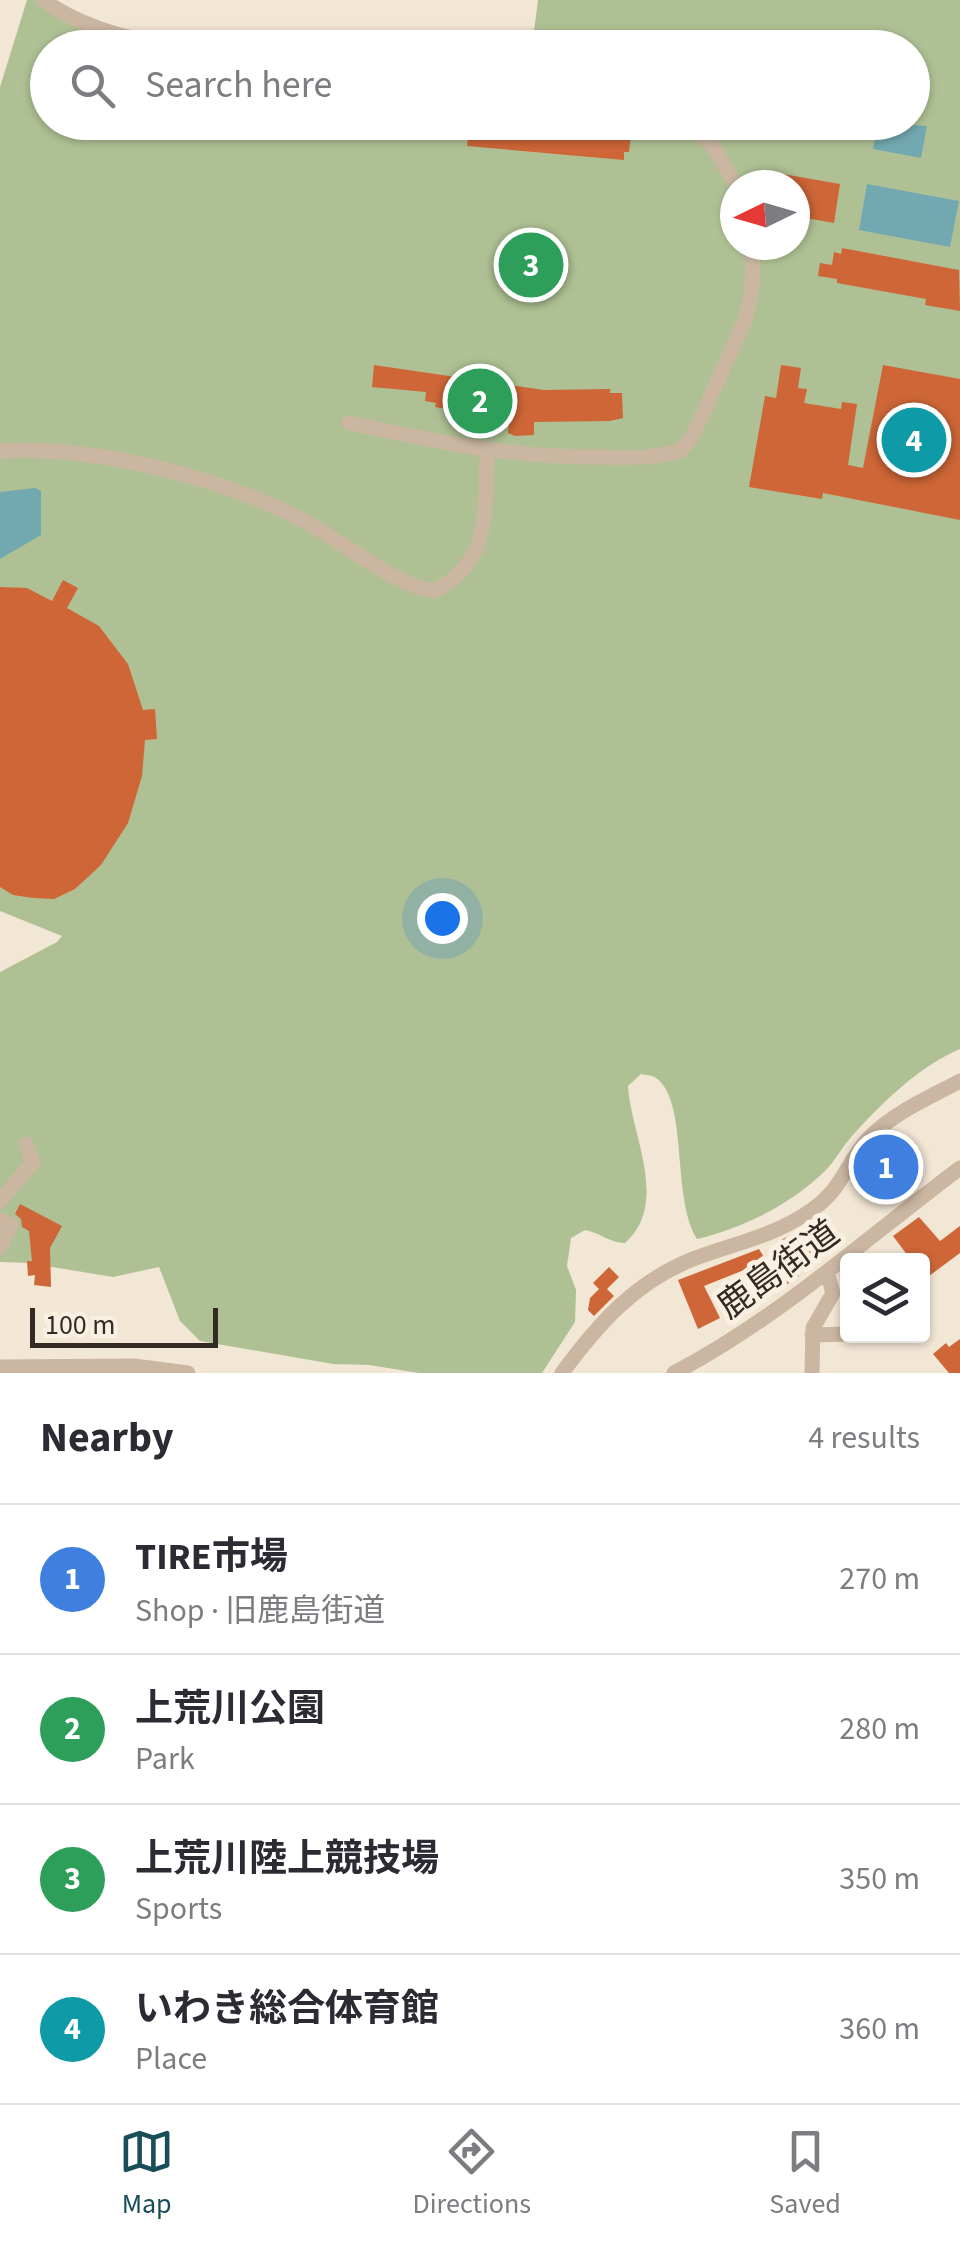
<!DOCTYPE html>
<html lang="en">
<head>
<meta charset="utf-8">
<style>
	:root { --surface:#fff; --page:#f2f2f3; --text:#2b2b33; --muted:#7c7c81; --line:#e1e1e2; --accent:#184e57 }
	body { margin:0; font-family:"Source Sans 3","Noto Sans JP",sans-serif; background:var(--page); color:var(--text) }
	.controls { position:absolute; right:30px; bottom:30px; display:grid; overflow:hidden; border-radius:10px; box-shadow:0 2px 8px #0004 }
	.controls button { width:90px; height:90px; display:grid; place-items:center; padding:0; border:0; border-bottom:2px solid var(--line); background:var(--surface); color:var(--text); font:50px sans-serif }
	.compass { position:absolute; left:720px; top:170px; width:90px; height:90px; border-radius:50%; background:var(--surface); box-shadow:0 2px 8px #0004; rotate:265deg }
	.scale { position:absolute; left:30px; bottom:25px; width:188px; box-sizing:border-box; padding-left:10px; border:5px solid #342a24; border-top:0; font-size:28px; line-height:35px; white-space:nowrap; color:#342a24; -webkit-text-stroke:8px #faf0e1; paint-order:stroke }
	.you { position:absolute; left:442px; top:918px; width:35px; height:35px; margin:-25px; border:8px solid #fff; border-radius:50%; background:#1a73e8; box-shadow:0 0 0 15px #1a73e833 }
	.badge { display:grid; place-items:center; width:65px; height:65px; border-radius:50%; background:var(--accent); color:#fff; font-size:32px; font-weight:700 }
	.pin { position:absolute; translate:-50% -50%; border:5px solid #fff; box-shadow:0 2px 10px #0006 }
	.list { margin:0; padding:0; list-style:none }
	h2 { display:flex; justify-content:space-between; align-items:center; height:130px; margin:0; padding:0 40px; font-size:42px }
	h2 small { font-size:32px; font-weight:400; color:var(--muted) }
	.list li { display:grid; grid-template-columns:65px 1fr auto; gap:30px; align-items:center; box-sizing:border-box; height:150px; padding:0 40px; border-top:2px solid var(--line) }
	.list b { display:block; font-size:38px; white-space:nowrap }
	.list p { margin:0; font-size:32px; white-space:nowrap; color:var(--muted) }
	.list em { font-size:32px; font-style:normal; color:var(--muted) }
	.icon { flex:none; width:55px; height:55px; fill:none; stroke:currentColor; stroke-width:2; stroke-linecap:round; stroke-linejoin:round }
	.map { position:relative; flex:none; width:960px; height:1373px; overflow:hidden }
	.search { position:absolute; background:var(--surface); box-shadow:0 2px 8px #0004; left:30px; right:30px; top:30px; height:110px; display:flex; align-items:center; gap:25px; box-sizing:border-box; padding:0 35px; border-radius:55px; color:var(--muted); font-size:38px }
	.sheet { height:730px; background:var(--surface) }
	nav { display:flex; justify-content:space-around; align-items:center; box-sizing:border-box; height:140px; border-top:2px solid var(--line); background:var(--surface); font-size:28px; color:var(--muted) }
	nav a { display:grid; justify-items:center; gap:5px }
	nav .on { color:var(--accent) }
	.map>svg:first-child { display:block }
</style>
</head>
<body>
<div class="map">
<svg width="960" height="1373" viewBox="0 0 960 1373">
	<rect width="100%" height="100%" fill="#f2e6d5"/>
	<path fill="#afc194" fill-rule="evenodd" d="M27 0H43L89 26 198 47 48 48V122H912V48L532 47 538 0H960V1049C918 1067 883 1102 853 1135 843 1146 835 1161 825 1171 790 1205 743 1228 697 1239 671 1197 689 1101 656 1078 652 1075 646 1075 641 1074L628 1086C631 1135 670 1203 625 1243 610 1243 601 1233 585 1230L571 1238 567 1266 576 1290 575 1322 542 1373H419L369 1365 333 1364 200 1341 180 1321 159 1267 113 1277 28 1263 0 1262V972L57 942 62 936 0 911V87ZM735 185H795V245H735Z"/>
	<path fill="#72a9b0" d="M878 123 927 126 921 158 873 149Z
		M867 184 959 201 950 247 859 230Z
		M35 488 41 491V535L0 559V492Z"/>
	<path fill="#ce6637" d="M464 122 631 134 629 152H624V160L467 146 468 138 462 137Z
		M777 173 840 184 834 223 795 216V185H775Z
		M842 248 959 270 960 311 925 305 926 299 837 283V279L818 276 820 263 832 265 834 252 841 254Z
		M374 365 544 390 610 389V393H622L623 418 610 421 534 422V435L515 436 508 433 509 420 435 407 436 403 425 401 426 392 372 387Z
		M781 365 801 368 798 388 807 389 804 403 841 409 842 402 857 404 848 465 863 468 883 365 960 379V520L823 493 822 499 749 487 765 396 776 398Z
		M63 580 78 588 67 608 99 626 128 664 143 710 155 709 157 739 145 740 142 776 128 823 101 865 75 889 54 899 33 898 13 895 0 887V587L27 588 52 601Z
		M885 1140 912 1174 887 1194 863 1164Z
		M20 1204 62 1226 50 1248 51 1287 34 1285 35 1275 28 1276 27 1261H32L29 1231 22 1227 21 1219 15 1214Z
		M919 1217 940 1241 960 1226V1253L929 1276 922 1267V1260H911L893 1236Z
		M801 1230 810 1240 805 1243 818 1260 800 1273 779 1241Z
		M759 1249 778 1280 797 1274 799 1276 736 1319 727 1305 764 1282 754 1266 704 1286 720 1318 698 1329 678 1280Z
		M609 1267 619 1277 607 1289 614 1296 594 1316 588 1310 590 1298 599 1289 593 1283Z
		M960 1339V1373H949L933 1354 946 1343 949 1347Z"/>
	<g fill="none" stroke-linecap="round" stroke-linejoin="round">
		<path stroke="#cab6a1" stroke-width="15" d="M43 0C90 33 142 42 198 48
			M685 122 712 145 736 185
			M349 423C433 441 509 457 595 457 624 458 652 459 680 451L692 437 746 318 752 288 753 245
			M0 451C92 445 225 478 306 522 344 542 393 585 434 591 493 562 484 508 487 452
			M0 1201 33 1162 26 1144
			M0 1220 11 1225 0 1248
			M812 1335 848 1334
			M0 1367 134 1366 188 1373
			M562 1373C598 1324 635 1282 693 1259 735 1243 776 1236 813 1209 844 1187 847 1161 869 1138 893 1113 930 1097 960 1081
			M674 1373C779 1318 865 1239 960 1168
			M812 1373 813 1328 833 1293 827 1272"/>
	</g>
	<g text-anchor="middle" stroke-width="10" stroke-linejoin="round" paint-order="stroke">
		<g font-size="35" fill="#342a24" stroke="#faf0e1">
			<text transform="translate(778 1269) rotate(-36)" y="12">鹿島街道</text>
		</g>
	</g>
</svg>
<div class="controls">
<button><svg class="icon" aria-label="layers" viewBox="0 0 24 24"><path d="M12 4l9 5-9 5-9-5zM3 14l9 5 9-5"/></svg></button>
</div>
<svg class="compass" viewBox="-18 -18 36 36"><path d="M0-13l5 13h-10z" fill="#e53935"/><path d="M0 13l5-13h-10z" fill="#7c7c81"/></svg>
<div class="scale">100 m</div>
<div class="you"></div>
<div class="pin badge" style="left:886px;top:1167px;background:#3f7fe0">1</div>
<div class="pin badge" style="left:480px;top:401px;background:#2e9e5b">2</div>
<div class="pin badge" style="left:531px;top:265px;background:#2e9e5b">3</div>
<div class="pin badge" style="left:914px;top:440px;background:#0f9aa8">4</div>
<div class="search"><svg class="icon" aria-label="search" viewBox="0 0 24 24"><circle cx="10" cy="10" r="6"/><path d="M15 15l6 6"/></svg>Search here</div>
</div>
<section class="sheet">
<h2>Nearby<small>4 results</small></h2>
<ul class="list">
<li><span class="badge" style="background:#3f7fe0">1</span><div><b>TIRE市場</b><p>Shop · 旧鹿島街道</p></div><em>270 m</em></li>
<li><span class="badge" style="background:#2e9e5b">2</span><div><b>上荒川公園</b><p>Park</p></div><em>280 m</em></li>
<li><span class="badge" style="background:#2e9e5b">3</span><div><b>上荒川陸上競技場</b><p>Sports</p></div><em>350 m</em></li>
<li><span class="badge" style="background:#0f9aa8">4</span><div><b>いわき総合体育館</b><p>Place</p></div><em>360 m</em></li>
</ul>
</section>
<nav>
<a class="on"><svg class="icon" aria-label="map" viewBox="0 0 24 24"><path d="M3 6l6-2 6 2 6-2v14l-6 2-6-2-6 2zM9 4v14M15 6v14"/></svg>Map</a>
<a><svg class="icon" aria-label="directions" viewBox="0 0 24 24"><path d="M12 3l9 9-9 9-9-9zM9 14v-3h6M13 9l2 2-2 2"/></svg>Directions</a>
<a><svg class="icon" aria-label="saved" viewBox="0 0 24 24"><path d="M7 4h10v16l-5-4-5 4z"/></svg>Saved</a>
</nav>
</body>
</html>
